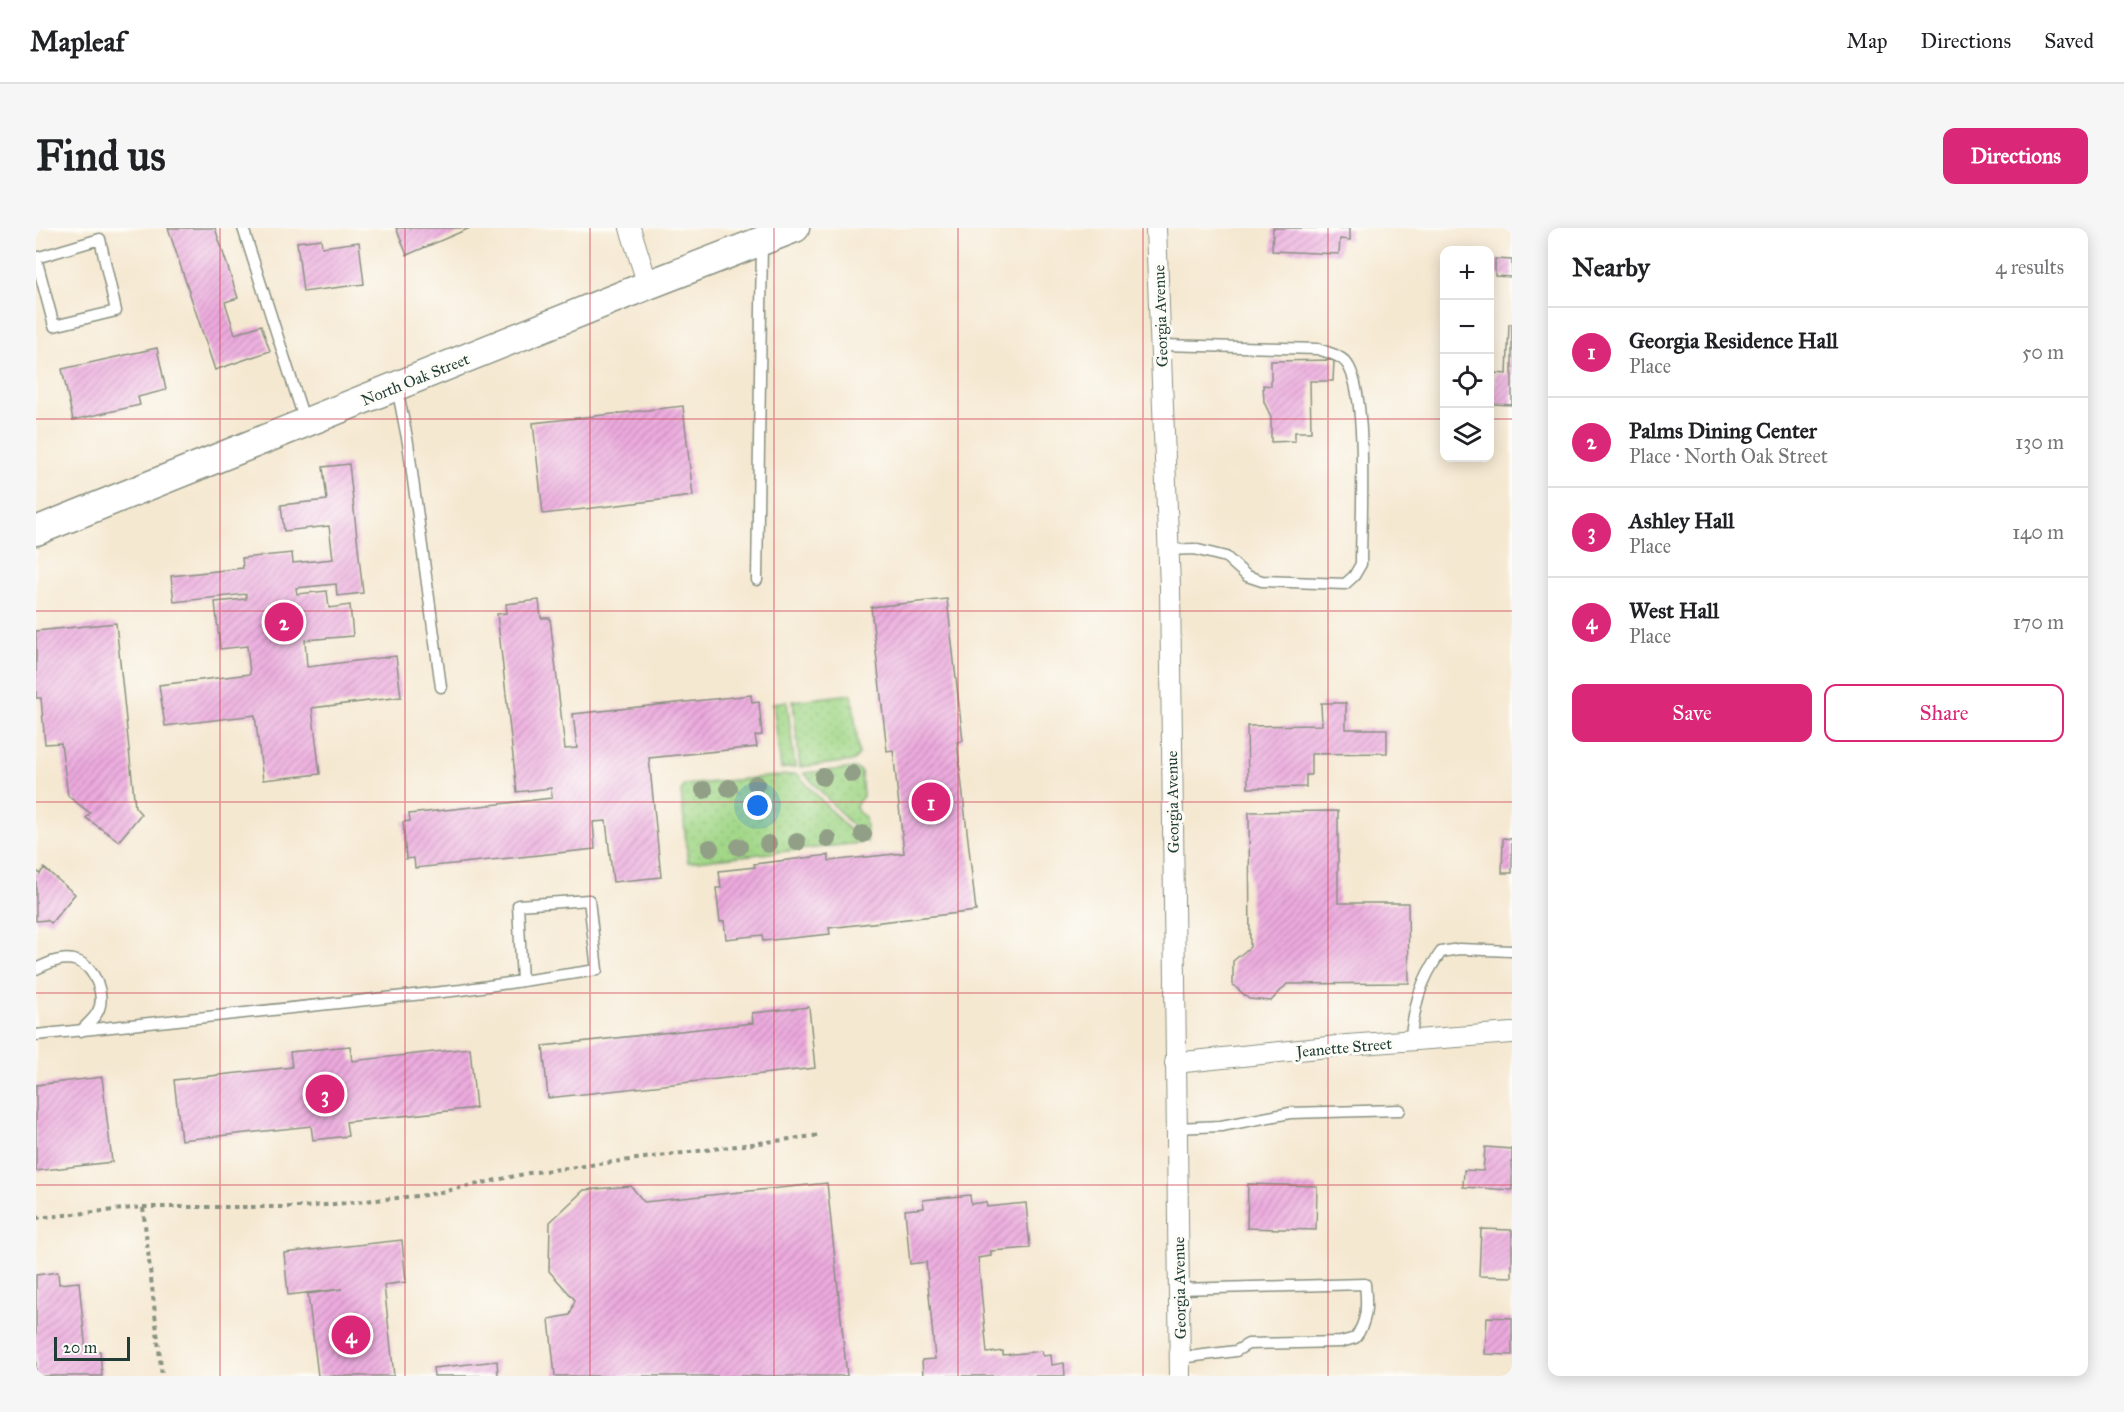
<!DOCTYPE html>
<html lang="en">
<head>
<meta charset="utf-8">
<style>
	:root { --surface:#fff; --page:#f6f6f6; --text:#202124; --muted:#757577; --line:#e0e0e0; --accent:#db2777 }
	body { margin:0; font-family:"IM FELL Great Primer",serif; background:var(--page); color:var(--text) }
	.controls { position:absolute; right:18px; top:18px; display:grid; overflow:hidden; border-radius:12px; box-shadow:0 3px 15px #0003 }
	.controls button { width:54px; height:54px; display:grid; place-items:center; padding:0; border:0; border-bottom:2px solid var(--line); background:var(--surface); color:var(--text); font:30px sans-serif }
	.scale { position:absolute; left:18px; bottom:15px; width:76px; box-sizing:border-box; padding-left:6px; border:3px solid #1f3d34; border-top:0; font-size:16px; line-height:21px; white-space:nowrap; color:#1f3d34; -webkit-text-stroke:4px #fdfcf7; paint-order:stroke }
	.you { position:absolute; left:722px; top:578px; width:21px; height:21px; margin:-15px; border:4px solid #fff; border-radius:50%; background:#1a73e8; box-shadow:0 0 0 9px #1a73e833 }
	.badge { display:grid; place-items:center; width:39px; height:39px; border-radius:50%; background:var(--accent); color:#fff; font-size:20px; font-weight:700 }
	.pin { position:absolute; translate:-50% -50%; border:3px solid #fff; box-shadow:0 2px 6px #0006 }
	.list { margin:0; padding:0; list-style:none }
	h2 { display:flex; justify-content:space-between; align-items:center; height:78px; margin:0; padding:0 24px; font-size:26px }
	h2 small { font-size:20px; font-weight:400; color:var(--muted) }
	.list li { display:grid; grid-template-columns:39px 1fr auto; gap:18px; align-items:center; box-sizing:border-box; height:90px; padding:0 24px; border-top:2px solid var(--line) }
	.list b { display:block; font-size:22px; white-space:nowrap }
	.list p { margin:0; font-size:20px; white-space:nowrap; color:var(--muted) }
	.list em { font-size:20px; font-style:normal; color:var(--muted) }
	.actions { display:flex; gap:12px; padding:18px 24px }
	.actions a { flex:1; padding:14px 0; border:2px solid var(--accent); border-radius:12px; text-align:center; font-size:21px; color:var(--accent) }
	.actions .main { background:var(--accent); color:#fff }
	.icon { flex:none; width:33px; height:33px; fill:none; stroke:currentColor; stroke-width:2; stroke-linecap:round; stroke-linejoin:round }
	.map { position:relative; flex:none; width:1476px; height:1148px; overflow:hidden; border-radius:12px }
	header { display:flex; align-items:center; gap:36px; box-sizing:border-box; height:84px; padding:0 30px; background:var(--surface); border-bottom:2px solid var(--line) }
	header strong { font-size:28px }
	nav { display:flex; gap:33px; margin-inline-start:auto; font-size:21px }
	.intro { display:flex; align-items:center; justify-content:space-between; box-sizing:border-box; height:144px; padding:0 36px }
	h1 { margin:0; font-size:42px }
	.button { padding:15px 27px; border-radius:12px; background:var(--accent); color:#fff; font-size:21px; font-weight:700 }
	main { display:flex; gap:36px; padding:0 36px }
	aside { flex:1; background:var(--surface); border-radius:12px; box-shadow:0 3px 15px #0003 }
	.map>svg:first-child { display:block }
</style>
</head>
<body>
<header>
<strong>Mapleaf</strong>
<nav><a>Map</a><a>Directions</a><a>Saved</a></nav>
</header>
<div class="intro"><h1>Find us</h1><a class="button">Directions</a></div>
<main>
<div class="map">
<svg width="1476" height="1148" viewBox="0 0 1476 1148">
	<defs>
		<pattern id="grass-dots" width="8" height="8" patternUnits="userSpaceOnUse" patternTransform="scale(1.5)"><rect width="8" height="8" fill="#a2d788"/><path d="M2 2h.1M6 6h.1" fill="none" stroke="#8bb976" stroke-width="1.8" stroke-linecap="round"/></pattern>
		<pattern id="building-hatch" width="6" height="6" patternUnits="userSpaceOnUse" patternTransform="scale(1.5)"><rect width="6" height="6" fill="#edaade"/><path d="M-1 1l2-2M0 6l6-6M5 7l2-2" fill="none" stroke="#bf8cb5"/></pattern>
	</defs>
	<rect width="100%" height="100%" fill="#fdfcf7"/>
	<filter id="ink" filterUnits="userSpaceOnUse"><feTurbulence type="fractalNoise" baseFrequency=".0167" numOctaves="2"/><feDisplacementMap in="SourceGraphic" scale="12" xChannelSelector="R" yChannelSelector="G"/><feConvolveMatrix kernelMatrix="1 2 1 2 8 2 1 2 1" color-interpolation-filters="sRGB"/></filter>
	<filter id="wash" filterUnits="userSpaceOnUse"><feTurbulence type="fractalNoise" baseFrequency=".008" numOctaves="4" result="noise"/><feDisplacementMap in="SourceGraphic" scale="24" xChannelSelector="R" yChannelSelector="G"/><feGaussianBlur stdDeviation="1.35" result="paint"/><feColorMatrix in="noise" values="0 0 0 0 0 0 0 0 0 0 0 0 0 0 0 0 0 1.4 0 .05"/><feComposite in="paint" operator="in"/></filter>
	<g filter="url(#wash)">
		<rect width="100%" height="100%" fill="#f5e8d1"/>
		<path fill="url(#grass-dots)" stroke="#608a5e" stroke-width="1.5" d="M816 466 823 527 818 533 764 539 757 473Z
			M751 473 759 539 745 541 737 475Z
			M819 540 825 544 827 568 820 577 822 584 829 589 831 614 768 545Z
			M761 546 825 615 652 634 645 563 649 557Z"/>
		<g id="blocks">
			<path fill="url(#building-hatch)" d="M132 0H179L202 70 189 74 199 106 225 97 234 123 179 142Z
				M360 0H434L371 27Z
				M1237 0H1314V12L1304 11 1303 26 1236 23Z
				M285 11 286 19 323 14 328 56 267 64 261 14Z
				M1459 31 1476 32V49L1459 48Z
				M1473 96H1476V177L1457 176 1459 145 1471 146Z
				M121 120 130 162 102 169 104 177 37 192 26 141Z
				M1298 132 1297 153H1274L1275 204H1259V213L1235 214V189L1228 174 1227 157 1235 158V133Z
				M647 178 657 268 507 286 497 195Z
				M313 236 327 365 301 368 300 356 260 360 261 366 291 363 293 380 314 377 317 408 269 412 271 439 360 428 365 469 276 480 284 546 227 552 219 487 129 498 123 457 214 446 211 418 184 421 179 374 210 371V366L138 374 135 348 207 340 206 330 256 325 257 335 297 331 293 298 248 303 245 277 291 272 287 239Z
				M911 371 927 513 921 514 940 683 793 700 794 706 727 713 726 707 690 711 688 693 684 694 680 660H685L683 643 719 639 718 636 793 627V633L868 625 857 522 851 523 835 379Z
				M503 372 505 390H514L529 521 541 520 537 486 715 467 716 475 723 474 726 507 719 508 721 519 613 530 625 649 577 654 570 593 557 594 559 621 379 640 378 630 370 631 367 594 374 593 373 586 516 570 515 560 481 564 461 386 471 385 470 376Z
				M80 395 99 579 105 586 83 613 50 590 54 585 32 568 25 515 9 516 5 470H0V403Z
				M1285 475H1310V501H1351V525L1275 526V547H1270V559L1212 560 1211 498 1286 497Z
				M1302 583V675H1372L1373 755 1251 756 1235 773 1213 771 1197 757V733L1214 719 1213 584Z
				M1467 610 1476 611V645H1466Z
				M8 640 39 666 15 695 11 692 0 693V642L4 646Z
				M773 779 779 840 512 870 507 818 717 795 716 785Z
				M314 818 316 833 434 820 440 880 310 894 312 908 277 912 275 898 145 912 138 852 256 839 254 824Z
				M66 849 76 934 0 943V857Z
				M1449 919 1476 921V962L1427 959 1428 942 1447 943Z
				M791 955 811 1148H519L513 1091 534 1087 539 1072 513 1043 514 994 548 962 595 958 608 974Z
				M1212 956 1281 958 1280 1002 1211 1000Z
				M934 967 935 976 950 974 951 979 990 975 994 1020 955 1023V1028L942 1030 951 1125 967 1123V1127L1006 1123 1007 1128 1015 1127 1016 1137 1028 1135 1029 1148H887L886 1132 899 1131 890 1034 874 1036 869 982 888 980 887 972Z
				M1445 1001 1476 1002V1049L1443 1048Z
				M366 1012 370 1054 348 1057 358 1148H282L272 1066 306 1061 252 1067 248 1025Z
				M22 1044 23 1056 43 1054 50 1124 64 1123 66 1148H0V1047Z
				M1451 1089 1476 1090V1127L1449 1126Z
				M461 1133 462 1148H398L397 1140Z"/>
		</g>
	</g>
	<g filter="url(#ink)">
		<use href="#blocks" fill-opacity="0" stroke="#8a9282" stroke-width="1.5"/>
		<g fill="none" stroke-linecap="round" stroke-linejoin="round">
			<defs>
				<path id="lane" d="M207 0 269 194
					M0 29V30L18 98 80 83 64 11 0 30
					M1125 117 1282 121C1293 125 1308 128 1313 139 1332 173 1325 293 1325 336L1318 348 1309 356 1226 353 1211 348 1190 329 1158 321 1132 322
					M361 159 372 215 405 459
					M721 352 726 15
					M0 741C12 735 27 728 41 733 59 739 71 769 61 785 57 792 50 797 45 803
					M0 807 425 762 561 742 553 672 482 677 486 753
					M1374 813C1379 777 1383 754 1405 724L1423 721 1476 723
					M1140 900 1185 898 1254 885 1364 882
					M1143 1061 1329 1056C1331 1076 1332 1093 1319 1110L1305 1114 1212 1116 1200 1123 1144 1130"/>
				<path id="street" d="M594 0 612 57
					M1120 0 1134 359 1144 1148
					M1139 835 1311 817 1476 805"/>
				<path id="secondary" d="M0 303 612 57 759 0"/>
			</defs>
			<use href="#lane" stroke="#8a9282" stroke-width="13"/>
			<use href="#street" stroke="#8a9282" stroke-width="22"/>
			<use href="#secondary" stroke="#8a9282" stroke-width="31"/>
			<path stroke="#8a9282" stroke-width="4" stroke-dasharray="4.5 4.5" stroke-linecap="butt" d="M107 979H268L391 967 493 945 785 907
				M0 990 107 979 126 1148"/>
			<use href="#lane" stroke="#fff" stroke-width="10"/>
			<use href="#street" stroke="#fff" stroke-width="20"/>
			<use href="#secondary" stroke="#fff" stroke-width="28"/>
		</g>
		<g fill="#919f86">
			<circle cx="816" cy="546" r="9"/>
			<circle cx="787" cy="549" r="9"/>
			<circle cx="720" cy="556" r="9"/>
			<circle cx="693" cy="560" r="9"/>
			<circle cx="668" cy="562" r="9"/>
			<circle cx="827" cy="606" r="9"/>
			<circle cx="792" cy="611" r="9"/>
			<circle cx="761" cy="614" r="9"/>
			<circle cx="732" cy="616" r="9"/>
			<circle cx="703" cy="619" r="9"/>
			<circle cx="674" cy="620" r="9"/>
		</g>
	</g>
	<path fill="none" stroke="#d1495b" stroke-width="1.5" stroke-opacity="0.55" d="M184 0V1148M369 0V1148M554 0V1148M738 0V1148M922 0V1148M1107 0V1148M1292 0V1148M0 191H1408M1454 191H1476M0 383H1476M0 574H1476M0 765H1476M0 957H1476"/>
	<g text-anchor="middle" stroke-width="6" stroke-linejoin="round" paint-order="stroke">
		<g font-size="16" fill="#1f3d34" stroke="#fdfcf7">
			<text transform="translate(1124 88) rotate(-92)" y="6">Georgia Avenue</text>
			<text transform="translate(379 151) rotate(-22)" y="6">North Oak Street</text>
			<text transform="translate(1136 574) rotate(-91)" y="6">Georgia Avenue</text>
			<text transform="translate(1308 819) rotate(-5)" y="6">Jeanette Street</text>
			<text transform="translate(1143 1060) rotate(-91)" y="6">Georgia Avenue</text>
		</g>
	</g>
</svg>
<div class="controls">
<button>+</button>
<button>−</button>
<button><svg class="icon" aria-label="locate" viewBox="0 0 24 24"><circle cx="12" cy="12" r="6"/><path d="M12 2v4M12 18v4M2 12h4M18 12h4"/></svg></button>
<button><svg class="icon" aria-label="layers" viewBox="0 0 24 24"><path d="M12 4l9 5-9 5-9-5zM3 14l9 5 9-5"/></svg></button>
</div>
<div class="scale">20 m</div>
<div class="you"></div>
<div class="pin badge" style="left:895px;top:574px">1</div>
<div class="pin badge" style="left:248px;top:394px">2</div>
<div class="pin badge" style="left:289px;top:866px">3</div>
<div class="pin badge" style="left:315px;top:1107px">4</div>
</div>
<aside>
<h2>Nearby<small>4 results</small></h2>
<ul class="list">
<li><span class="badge">1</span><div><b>Georgia Residence Hall</b><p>Place</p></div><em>50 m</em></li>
<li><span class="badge">2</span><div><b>Palms Dining Center</b><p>Place · North Oak Street</p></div><em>130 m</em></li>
<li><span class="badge">3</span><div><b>Ashley Hall</b><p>Place</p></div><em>140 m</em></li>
<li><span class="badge">4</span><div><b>West Hall</b><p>Place</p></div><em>170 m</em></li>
</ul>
<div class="actions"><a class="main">Save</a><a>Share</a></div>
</aside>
</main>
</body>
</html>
